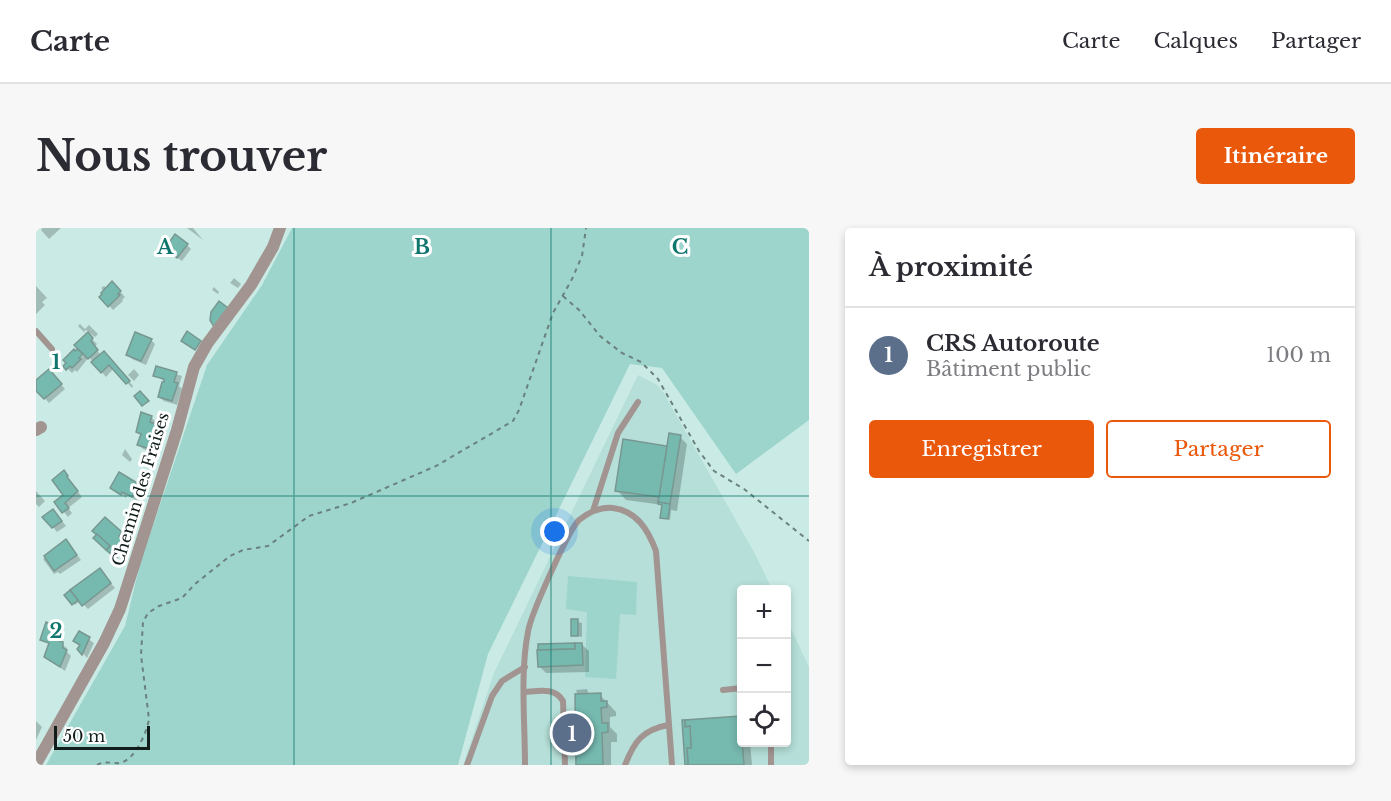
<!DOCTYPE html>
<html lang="fr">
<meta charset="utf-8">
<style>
body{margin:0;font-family:"Libre Baskerville",serif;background:#f7f7f7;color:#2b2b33}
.controls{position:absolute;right:18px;bottom:18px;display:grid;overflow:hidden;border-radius:6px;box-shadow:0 3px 9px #0003}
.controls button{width:54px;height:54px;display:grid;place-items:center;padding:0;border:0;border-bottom:2px solid #e1e1e2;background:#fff;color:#2b2b33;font:30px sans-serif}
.scale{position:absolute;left:18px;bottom:15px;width:96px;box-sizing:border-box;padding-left:6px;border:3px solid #101d1b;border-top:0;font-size:16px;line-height:21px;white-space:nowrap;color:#101d1b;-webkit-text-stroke:4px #fff;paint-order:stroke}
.you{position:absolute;left:519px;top:304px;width:21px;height:21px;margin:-15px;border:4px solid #fff;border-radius:50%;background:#1a73e8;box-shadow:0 0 0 9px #1a73e833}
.badge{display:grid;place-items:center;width:39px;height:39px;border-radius:50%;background:#ea580c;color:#fff;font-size:20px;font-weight:700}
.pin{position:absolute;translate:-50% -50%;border:3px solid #fff;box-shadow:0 2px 6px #0006}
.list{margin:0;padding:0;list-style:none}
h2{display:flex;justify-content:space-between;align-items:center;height:78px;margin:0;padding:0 24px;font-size:26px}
h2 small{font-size:20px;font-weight:400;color:#7c7c81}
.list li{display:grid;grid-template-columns:39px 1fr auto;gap:18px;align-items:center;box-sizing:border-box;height:96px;padding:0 24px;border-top:2px solid #e1e1e2}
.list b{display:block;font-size:22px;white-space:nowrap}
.list p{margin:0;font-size:20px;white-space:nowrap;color:#7c7c81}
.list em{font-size:20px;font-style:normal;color:#7c7c81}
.actions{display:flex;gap:12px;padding:18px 24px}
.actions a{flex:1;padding:14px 0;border:2px solid #ea580c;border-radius:6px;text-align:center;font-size:21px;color:#ea580c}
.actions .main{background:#ea580c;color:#fff}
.icon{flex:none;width:33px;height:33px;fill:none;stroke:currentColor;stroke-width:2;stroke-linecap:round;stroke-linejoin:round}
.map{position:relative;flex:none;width:773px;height:537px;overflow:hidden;border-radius:6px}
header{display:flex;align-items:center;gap:36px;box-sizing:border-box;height:84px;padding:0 30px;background:#fff;border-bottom:2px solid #e1e1e2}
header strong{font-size:28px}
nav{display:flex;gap:33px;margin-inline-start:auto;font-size:21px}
.intro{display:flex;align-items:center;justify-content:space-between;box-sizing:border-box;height:144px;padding:0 36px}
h1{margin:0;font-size:42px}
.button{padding:15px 27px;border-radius:6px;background:#ea580c;color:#fff;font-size:21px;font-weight:700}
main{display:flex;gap:36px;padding:0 36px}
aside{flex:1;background:#fff;border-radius:6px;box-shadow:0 3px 9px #0003}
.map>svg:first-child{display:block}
.built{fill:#b5dfd8}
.green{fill:#9dd5cc}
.shadow{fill:#0003;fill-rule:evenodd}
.building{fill:#76b9af;stroke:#789791;stroke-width:1.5}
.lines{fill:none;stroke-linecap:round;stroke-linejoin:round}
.path{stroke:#6a817d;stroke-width:2;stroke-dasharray:4.5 4.5;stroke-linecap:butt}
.service{stroke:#a29591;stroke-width:6}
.minor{stroke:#a29591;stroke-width:12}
.grid{fill:none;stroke:#0f766e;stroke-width:1.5;stroke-opacity:0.55}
.labels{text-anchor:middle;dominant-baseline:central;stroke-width:6;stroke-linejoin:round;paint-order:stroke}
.street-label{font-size:16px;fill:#101d1b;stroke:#fff}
.grid-label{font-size:20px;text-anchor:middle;font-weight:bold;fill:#0f766e;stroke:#fff;stroke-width:6;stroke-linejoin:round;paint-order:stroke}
</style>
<header>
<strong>Carte</strong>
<nav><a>Carte</a><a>Calques</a><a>Partager</a></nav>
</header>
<div class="intro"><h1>Nous trouver</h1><a class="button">Itinéraire</a></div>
<main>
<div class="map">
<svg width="773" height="537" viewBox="0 0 773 537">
<rect width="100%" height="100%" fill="#caebe5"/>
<polygon class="built" points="602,147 621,157 627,164 718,324 736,361 706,362 706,514 750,514 751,392 773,439 773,534 771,537 427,537 458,445"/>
<g class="green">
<polygon points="256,0 773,0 773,192 700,246 626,140 594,136 452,426 422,537 10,537 89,398 104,336 171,137 226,57"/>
<polygon points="532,348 601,354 600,387 584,386 580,451 549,449 551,384 530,381"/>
</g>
<g class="shadow">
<polygon points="6,0 25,0 13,11 5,2"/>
<polygon points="151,0 157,0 167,12"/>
<polygon points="151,17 155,21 146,33 135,25"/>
<polygon points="198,50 205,56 202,60 194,55"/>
<polygon points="76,55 89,69 86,72 87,73 77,82 65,69 68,63 65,60 68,58 71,60"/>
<polygon points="0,58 11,70 6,74 9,77 0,86"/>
<polygon points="178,59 183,64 182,66 176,62"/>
<path d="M44,96l5,5 4,-4 9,9 -3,3 -9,-7 -2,1 13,13 -3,3 7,8 7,2 25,29 -1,2 -18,-20 -8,9 -17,-20 -12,15 -2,-2 -3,3 -7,-7 15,-17 7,-14 -9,-9zM52,120l2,2 -14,12 4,-7z"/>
<polygon points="115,112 119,116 110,137 96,131 91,126"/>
<polygon points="121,140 146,148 143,158 146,161 141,177 128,173 123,169 128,153 119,147"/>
<polygon points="98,141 103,147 98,153 92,147"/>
<polygon points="17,147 29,161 13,175 0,160 0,154"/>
<polygon points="115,189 120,194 118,197 126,203 118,225 107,221 102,216 106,208 101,204"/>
<polygon points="644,209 651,216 641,283 635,282 634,292 626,289 627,277 590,272 581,262"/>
<polygon points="89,221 96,231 94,234 86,227"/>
<polygon points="28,244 46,269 32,280 36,285 32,289 20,274 29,267"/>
<polygon points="102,257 106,262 101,273 91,267 90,270 76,260"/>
<polygon points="0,263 9,273 3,279 0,276"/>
<polygon points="21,287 30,298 21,304 17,299"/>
<polygon points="69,291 90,310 86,313 92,319 81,331 59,310"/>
<polygon points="30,313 45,332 24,346 22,344 18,346 7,331"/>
<polygon points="68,347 79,360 52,381 44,373 39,377 30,367"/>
<polygon points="537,393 546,395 546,409 537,407"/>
<polygon points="21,400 25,405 22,414 31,420 31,424 35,428 29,443 9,429 14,417 6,411"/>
<polygon points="43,405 58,415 51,430 43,421 45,417 39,413"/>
<polygon points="545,416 553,423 553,444 510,445 503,438"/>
<polygon points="551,461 553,467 564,467 580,484 580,488 574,489 574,499 581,506 581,514 575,514 575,537 542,537 542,468 540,462"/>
<polygon points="703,489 706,491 706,514 714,514 716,537 651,537"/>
<polygon points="0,493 6,499 0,512"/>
</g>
<g class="building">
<polygon points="139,6 152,16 141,30 129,20"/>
<polygon points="76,53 85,63 82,66 84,67 72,79 63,69 66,66 65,65"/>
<polygon points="183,73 192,80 178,99 174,92 175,84"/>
<polygon points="151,103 165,113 159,122 145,113"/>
<polygon points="52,104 57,110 55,113 62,122 52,131 38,117"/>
<polygon points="99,104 116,111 105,133 90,127"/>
<polygon points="38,121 39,123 41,121 47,126 43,130 45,131 36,140 34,138 30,142 27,138 30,135 27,132"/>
<polygon points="68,123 94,153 90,156 73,137 65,145 55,134"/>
<polygon points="120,138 141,144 138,154 142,155 136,173 122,169 126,154 128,154 128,151 117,148"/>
<polygon points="13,141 26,156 8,171 0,163 0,152"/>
<polygon points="104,163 113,173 106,178 98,168"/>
<polygon points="105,184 116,188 114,194 122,197 114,221 101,217 105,206 100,204"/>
<polygon points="633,205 645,207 634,276 622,274"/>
<polygon points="587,211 631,218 623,269 579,263"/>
<polygon points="28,242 32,248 31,249 42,263 29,275 33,280 26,285 18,274 27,267 16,252"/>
<polygon points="83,244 103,256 96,269 86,264 85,267 74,260"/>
<polygon points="622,274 634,276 632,291 624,290 626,277 622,276"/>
<polygon points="17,281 26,293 16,300 6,289"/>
<polygon points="69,289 86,304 83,308 88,313 76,327 70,322 74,318 56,303"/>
<polygon points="61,306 74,318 70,322 57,310"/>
<polygon points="30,311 41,327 18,343 8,328"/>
<polygon points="64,340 75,355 46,378 34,362"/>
<polygon points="34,362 42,372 36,377 28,367"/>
<rect x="535" y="391" width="7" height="17"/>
<polygon points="10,394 22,399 17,410 27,414 27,420 31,422 24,439 8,429 13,415 4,412"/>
<polygon points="43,403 54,409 46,427 41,421 44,417 37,413"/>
<polygon points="539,415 539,421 502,422 502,416"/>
<polygon points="539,415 546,415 547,437 502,439 501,422 539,421"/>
<polygon points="565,465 565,473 571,473 571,479 565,480 566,495 572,495 572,504 566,505 567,537 540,537 539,466"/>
<polygon points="704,488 708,537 652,537 651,520 655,520 654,498 649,499 649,492"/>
<polygon points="646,492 649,492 649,499 654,498 655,520 651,520 652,537 649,537"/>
</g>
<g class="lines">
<g class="path">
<polyline points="527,68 543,82 564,108 586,125 605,134 622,151 663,223 678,243 708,261 773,313"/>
<path d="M61,537c8,-5 15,-1 23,-2 15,-3 27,-31 29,-44l-8,-64 2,-33 5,-9 11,-7 23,-8 13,-14 35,-28 13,-6 25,-4 41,-30 42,-13 85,-37 77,-45 6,-11 34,-97 19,-34 10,-23 4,-28"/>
</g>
<g class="service">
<polyline points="0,103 16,121"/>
<polyline points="557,283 582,205 602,174"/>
<polyline points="687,462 706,460"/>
<path d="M489,464c14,-1 30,-5 38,9l2,64"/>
<polyline points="431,537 456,468 466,453 489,439"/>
<path d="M489,537c0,-42 -5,-93 3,-133 2,-16 41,-103 51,-112 10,-8 22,-13 34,-12 24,3 35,22 43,43l16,214"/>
<path d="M589,537c9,-23 17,-35 43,-40"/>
<polyline points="735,537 735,514"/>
</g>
<g class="minor">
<polyline points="0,202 5,199"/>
<polyline points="0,536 68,415 84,381 141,202 158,139 171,116 215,57 237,19 244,0"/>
</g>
</g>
<path class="grid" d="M258,0v537M515,0v537M0,268h773"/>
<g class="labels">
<g class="street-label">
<text transform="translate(104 261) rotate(-73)">Chemin des Fraises</text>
</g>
</g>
<g class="grid-label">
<text x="129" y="26">A</text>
<text x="386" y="26">B</text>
<text x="644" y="26">C</text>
<text x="20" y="141">1</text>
<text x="20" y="410">2</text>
</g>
</svg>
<div class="controls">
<button>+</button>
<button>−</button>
<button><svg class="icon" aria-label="locate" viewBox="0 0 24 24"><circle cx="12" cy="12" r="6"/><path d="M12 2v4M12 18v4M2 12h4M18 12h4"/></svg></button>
</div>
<div class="scale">50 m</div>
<div class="you"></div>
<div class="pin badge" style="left:536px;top:505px;background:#5c6f8a">1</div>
</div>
<aside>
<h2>À proximité<small></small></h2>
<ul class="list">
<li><span class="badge" style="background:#5c6f8a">1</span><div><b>CRS Autoroute</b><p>Bâtiment public</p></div><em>100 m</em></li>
</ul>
<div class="actions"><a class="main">Enregistrer</a><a>Partager</a></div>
</aside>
</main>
